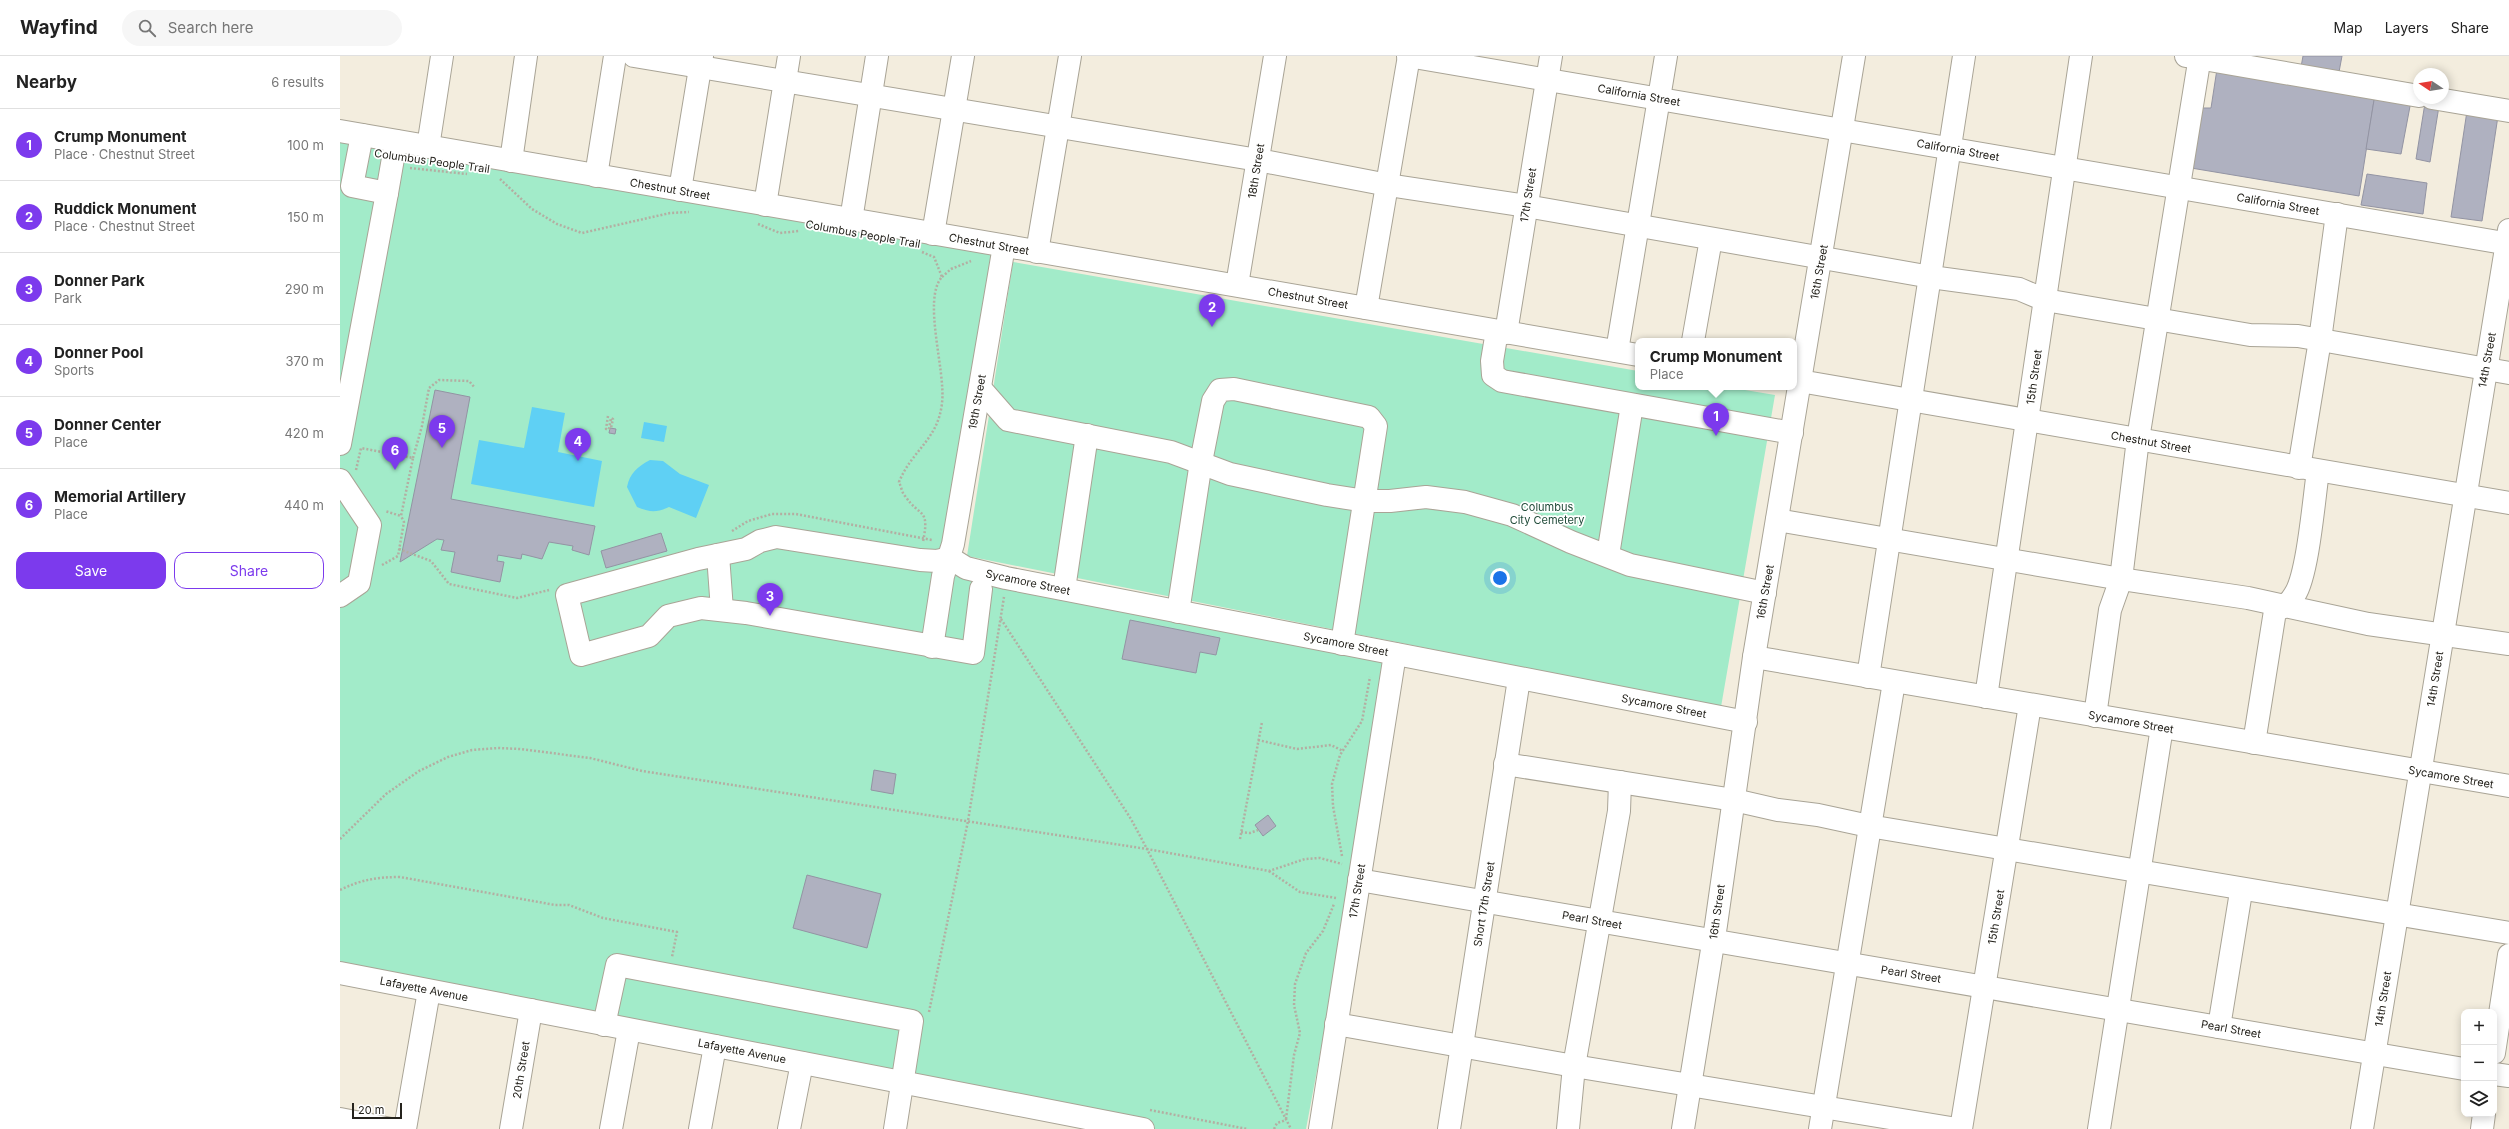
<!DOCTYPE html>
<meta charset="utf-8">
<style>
body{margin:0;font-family:Inter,sans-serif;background:#f6f6f6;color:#222}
.controls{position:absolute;right:12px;bottom:12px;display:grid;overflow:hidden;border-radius:8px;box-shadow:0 2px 10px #0003}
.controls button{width:36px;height:36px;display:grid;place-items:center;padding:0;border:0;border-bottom:1px solid #e0e0e0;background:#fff;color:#222;font:20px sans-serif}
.compass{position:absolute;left:2073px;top:12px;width:36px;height:36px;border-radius:50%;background:#fff;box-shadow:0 2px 10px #0003;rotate:282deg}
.scale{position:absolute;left:12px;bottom:10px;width:50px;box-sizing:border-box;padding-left:4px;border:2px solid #25231d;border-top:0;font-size:11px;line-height:14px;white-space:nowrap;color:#25231d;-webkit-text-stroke:3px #fff;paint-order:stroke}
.you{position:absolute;left:1160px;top:522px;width:14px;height:14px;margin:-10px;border:3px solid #fff;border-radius:50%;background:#1a73e8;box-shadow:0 0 0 6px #1a73e833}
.badge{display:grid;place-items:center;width:26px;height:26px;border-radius:50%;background:#7c3aed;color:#fff;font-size:13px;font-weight:700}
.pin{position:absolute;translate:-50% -33px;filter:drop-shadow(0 1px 2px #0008)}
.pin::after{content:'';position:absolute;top:21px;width:14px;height:12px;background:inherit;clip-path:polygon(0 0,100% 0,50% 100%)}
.popup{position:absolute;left:1295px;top:282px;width:162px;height:52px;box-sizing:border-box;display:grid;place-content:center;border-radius:8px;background:#fff;filter:drop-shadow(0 1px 3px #0005);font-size:13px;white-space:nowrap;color:#767676}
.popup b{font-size:15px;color:#222}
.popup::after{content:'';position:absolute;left:50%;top:100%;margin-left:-8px;border:8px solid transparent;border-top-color:#fff}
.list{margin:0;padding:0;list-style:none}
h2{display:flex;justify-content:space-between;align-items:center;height:52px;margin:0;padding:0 16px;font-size:17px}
h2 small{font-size:13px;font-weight:400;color:#767676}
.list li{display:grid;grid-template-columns:26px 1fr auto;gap:12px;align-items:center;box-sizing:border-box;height:72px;padding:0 16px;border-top:1px solid #e0e0e0}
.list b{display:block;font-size:15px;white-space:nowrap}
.list p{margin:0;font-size:13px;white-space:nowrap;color:#767676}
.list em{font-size:13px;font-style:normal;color:#767676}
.actions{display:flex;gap:8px;padding:12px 16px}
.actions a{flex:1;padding:9px 0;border:1px solid #7c3aed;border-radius:12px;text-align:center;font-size:14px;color:#7c3aed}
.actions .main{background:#7c3aed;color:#fff}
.icon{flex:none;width:22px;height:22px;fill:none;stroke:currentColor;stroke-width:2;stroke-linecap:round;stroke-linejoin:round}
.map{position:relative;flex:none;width:2169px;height:1073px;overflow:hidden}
header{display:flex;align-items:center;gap:24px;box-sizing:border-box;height:56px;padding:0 20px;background:#fff;border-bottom:1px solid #e0e0e0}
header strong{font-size:19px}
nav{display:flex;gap:22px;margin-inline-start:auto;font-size:14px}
.search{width:280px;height:36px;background:#f6f6f6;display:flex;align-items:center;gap:10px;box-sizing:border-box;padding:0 14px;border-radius:22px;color:#767676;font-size:15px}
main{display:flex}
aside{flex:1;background:#fff}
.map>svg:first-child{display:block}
.green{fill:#a2ebc9}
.water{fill:#5fd0f4}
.building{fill:#afb1c0;stroke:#9394a3}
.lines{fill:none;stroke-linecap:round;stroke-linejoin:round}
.minor-casing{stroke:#a9a496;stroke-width:24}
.path{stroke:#b3aea2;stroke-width:2.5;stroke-dasharray:2 2;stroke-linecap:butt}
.minor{stroke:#fff;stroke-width:22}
.labels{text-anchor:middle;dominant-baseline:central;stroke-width:3.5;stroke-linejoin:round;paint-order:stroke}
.street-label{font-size:11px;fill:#25231d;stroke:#fff}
.park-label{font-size:11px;fill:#204b39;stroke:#fff}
</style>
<header>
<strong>Wayfind</strong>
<div class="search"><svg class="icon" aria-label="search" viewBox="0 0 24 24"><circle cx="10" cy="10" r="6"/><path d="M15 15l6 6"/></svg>Search here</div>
<nav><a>Map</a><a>Layers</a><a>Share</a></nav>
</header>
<main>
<aside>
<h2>Nearby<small>6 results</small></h2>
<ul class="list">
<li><span class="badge">1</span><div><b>Crump Monument</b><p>Place · Chestnut Street</p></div><em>100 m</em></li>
<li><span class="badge">2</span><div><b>Ruddick Monument</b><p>Place · Chestnut Street</p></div><em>150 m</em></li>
<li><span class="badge">3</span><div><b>Donner Park</b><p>Park</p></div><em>290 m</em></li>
<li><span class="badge">4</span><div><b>Donner Pool</b><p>Sports</p></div><em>370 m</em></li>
<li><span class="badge">5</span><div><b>Donner Center</b><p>Place</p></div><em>420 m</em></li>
<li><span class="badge">6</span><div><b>Memorial Artillery</b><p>Place</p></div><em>440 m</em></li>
</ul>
<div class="actions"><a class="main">Save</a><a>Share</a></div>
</aside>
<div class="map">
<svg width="2169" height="1073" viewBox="0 0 2169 1073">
<rect width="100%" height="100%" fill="#f3edde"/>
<g class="green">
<polygon points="0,75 664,190 610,502 1055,598 966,1073 803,1073 0,917"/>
<polygon points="673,206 1298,315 1298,331 1387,331 1435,339 1381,651 627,500"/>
</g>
<g class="water">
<polygon points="192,351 225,357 218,396 262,405 254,451 131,428 139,384 184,392"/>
<polygon points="304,366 327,370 324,386 301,382"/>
<path d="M310,404l13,1 17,13 29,11 -13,33 -27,-11c-13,6 -20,5 -32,0l-10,-20c3,-14 10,-20 23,-27z"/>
</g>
<g class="building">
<polygon points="1963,0 2002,0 1999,16 1961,11"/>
<polygon points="1877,13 2035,38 2019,140 1851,112 1861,52 1871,52"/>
<polygon points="2035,38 2071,45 2061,98 2026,93"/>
<polygon points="2085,47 2099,50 2090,106 2076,103"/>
<polygon points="2127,55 2158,60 2142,165 2111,161"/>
<polygon points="2027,118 2087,127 2083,158 2021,149"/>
<polygon points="95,334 130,341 111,443 255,470 249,499 232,494 233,490 209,486 202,503 182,498 181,503 158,499 157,505 164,506 160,526 111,516 115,496 101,494 104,484 97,483 60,506"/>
<polygon points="270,372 276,373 275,378 269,377"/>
<polygon points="321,477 327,495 266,512 261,495"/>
<polygon points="790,564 880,582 876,599 860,596 856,617 782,603"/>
<polygon points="534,714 556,718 553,738 531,734"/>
<polygon points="928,759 936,770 923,780 915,769"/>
<polygon points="467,819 541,838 527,892 453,872"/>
</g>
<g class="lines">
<defs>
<g id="minor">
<polyline points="294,0 918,104 1048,129 1186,150 1591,221 1679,233 1705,244 1910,279 1958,280 2169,317"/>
<polyline points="1068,0 2169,188"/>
<polyline points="1846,0 2079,40"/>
<polyline points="2092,42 2169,55"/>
<polyline points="0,75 1298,299"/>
<polyline points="22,79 12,130 47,137 56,85"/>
<polyline points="88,91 102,0"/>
<polyline points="171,105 186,0"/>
<polyline points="256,120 275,0"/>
<polyline points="340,134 362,0"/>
<polyline points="425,149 449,0"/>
<polyline points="511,164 537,0"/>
<polyline points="593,178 623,0"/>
<polyline points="697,196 730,0"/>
<polyline points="897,229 935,0"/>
<polyline points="1026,252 1069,0"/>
<polyline points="1157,275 1152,305 1153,319 1162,325 1452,377"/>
<polyline points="1166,277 1211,0"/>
<polyline points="1353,285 1371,183"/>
<polyline points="1277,295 1326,0"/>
<polyline points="1454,324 2169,447"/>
<polyline points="640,332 668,364 831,396 890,418 987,439 1026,445 1050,445 1086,441 1125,446 1172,459 1231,486 1290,509 1425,537"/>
<polyline points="0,388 47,137"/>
<polyline points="1959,412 1980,284 1997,158"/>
<polyline points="0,424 30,469 19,527 0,540"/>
<polyline points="1437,464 1781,523 1908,542 2028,568 2169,588"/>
<polyline points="378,499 382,554"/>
<polyline points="1268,499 1292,349"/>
<polyline points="610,502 597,505 580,504 436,481 420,485 406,493 358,503 227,539 241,599 309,580 328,560 361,552 406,557 633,597 641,533"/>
<polyline points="610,502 626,512 666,522 1406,666"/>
<polyline points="724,533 747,379"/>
<polyline points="838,556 861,406 873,345 880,334 894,333 1029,361 1036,370 1002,588"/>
<polyline points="592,591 603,520 613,488 664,190"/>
<polyline points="1414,601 2169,730"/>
<polyline points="1528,621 1624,0"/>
<polyline points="1646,641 1741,0"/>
<polyline points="1755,660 1770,554 1781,523 1798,383 1860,0"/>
<path d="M1914,687l21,-132c9,-4 15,-8 20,-17 13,-20 19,-96 23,-123"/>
<polyline points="1165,708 1394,744 1438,754 1478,759 1529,770 2169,877"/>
<polyline points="1019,824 2124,1013"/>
<polyline points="0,917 803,1073"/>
<polyline points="996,968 1234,1010 1617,1073"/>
<polyline points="264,969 277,909 572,965 555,1073"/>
<polyline points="1879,971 1900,842"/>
<polyline points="2154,997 2169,899"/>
<polyline points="2154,1018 2169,1020"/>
<polyline points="0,1063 51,1073"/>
<polyline points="65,1073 89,935"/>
<polyline points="171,1073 191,954"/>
<polyline points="271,1073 289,974"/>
<polyline points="360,1073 375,990"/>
<polyline points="449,1073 462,1007"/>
<polyline points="980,1073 1055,598"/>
<polyline points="1109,1073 1179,623"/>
<polyline points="1228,1073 1234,1010 1279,755 1280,726"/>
<polyline points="1343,1073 1376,869 1414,601 1514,0"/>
<polyline points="1480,1073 1554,626"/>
<polyline points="1621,1073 1690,649"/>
<polyline points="1759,1073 1822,671"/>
<polyline points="2022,1073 2169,174"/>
<polyline points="2142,1073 2144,1058"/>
</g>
</defs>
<use href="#minor" class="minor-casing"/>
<g class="path">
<polyline points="70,112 127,118"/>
<polyline points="160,123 192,153 217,168 242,177 330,157 349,156"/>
<polyline points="418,168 440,177 459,175"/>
<path d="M582,196l12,5 8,20c-20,22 4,94 0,126 -4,37 -30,47 -43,79 2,4 3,11 6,14 15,22 25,11 18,46"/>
<polyline points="602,221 611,213 631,205"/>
<polyline points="268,360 266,373 269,373 271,362 273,363 271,372"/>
<polyline points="73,402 82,370 89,332 99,324 129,325 135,332"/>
<polyline points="16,414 21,392 73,402 61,460 45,455"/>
<polyline points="392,475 408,465 432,458 456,458 592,484"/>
<polyline points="59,493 91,505 109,528 177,542 209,534"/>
<polyline points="42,509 58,500 64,466 61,460"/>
<polyline points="661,563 791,763 807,793 929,815 965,803 980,802 1002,808"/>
<polyline points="918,684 957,693 991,689 1003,695"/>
<polyline points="901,776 910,777 918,774"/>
<polyline points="0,783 46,738 79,715 108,701 132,694 158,692 180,693 250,702 302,715 807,793 951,1073"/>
<polyline points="900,783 922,666"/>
<polyline points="1002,800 993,750 992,728 1000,699 1022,665 1030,621"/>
<polyline points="929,815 960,836 996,842"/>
<path d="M0,834c20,-10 37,-13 60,-13l155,28h14l34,13 74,14 -5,25"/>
<polyline points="589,956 628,765 664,541"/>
<polyline points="810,1054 907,1073"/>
<polyline points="946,1063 954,999 960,977 954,949 955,928 966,897 983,875 994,848"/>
<polyline points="934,1073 937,1067 946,1064"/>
</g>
<use href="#minor" class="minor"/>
</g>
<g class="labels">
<g class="street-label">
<text transform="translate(1299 39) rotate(10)">California Street</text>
<text transform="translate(1618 94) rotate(10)">California Street</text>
<text transform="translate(92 105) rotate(8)">Columbus People Trail</text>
<text transform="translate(916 115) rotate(-81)">18th Street</text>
<text transform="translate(330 133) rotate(10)">Chestnut Street</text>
<text transform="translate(1188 139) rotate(-81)">17th Street</text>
<text transform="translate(1938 148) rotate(10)">California Street</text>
<text transform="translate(523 178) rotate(10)">Columbus People Trail</text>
<text transform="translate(649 188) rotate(10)">Chestnut Street</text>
<text transform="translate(1479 216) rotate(-80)">16th Street</text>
<text transform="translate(968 242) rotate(10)">Chestnut Street</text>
<text transform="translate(2147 304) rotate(-80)">14th Street</text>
<text transform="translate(1694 321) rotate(-82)">15th Street</text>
<text transform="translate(637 346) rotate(-80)">19th Street</text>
<text transform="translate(1811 386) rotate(10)">Chestnut Street</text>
<text transform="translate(688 526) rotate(12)">Sycamore Street</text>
<text transform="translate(1425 536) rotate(-80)">16th Street</text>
<text transform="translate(1006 588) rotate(11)">Sycamore Street</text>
<text transform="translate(2095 623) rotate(-81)">14th Street</text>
<text transform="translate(1324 650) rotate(11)">Sycamore Street</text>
<text transform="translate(1791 666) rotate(10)">Sycamore Street</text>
<text transform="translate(2111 721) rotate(10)">Sycamore Street</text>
<text transform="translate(1017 835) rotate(-81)">17th Street</text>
<text transform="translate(1144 848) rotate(-81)">Short 17th Street</text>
<text transform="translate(1377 856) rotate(-82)">16th Street</text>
<text transform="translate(1656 861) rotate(-81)">15th Street</text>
<text transform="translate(1252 864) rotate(10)">Pearl Street</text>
<text transform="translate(1571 918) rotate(9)">Pearl Street</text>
<text transform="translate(84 933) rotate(11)">Lafayette Avenue</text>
<text transform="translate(2043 943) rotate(-81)">14th Street</text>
<text transform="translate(1891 973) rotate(10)">Pearl Street</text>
<text transform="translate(402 995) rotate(11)">Lafayette Avenue</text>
<text transform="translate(181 1014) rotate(-81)">20th Street</text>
</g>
<g class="park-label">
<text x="1207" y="451">Columbus<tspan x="1207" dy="13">City Cemetery</tspan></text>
</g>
</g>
</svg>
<div class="controls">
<button>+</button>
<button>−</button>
<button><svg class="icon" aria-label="layers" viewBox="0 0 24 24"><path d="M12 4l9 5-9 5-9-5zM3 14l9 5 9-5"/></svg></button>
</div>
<svg class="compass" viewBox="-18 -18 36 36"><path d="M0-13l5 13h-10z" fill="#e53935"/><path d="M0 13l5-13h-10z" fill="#767676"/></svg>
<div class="scale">20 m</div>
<div class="you"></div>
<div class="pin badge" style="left:1376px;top:380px">1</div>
<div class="popup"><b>Crump Monument</b>Place</div>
<div class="pin badge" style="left:872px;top:271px">2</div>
<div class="pin badge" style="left:430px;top:560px">3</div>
<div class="pin badge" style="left:238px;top:405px">4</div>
<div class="pin badge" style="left:102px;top:392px">5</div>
<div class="pin badge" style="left:55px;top:414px">6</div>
</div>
</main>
